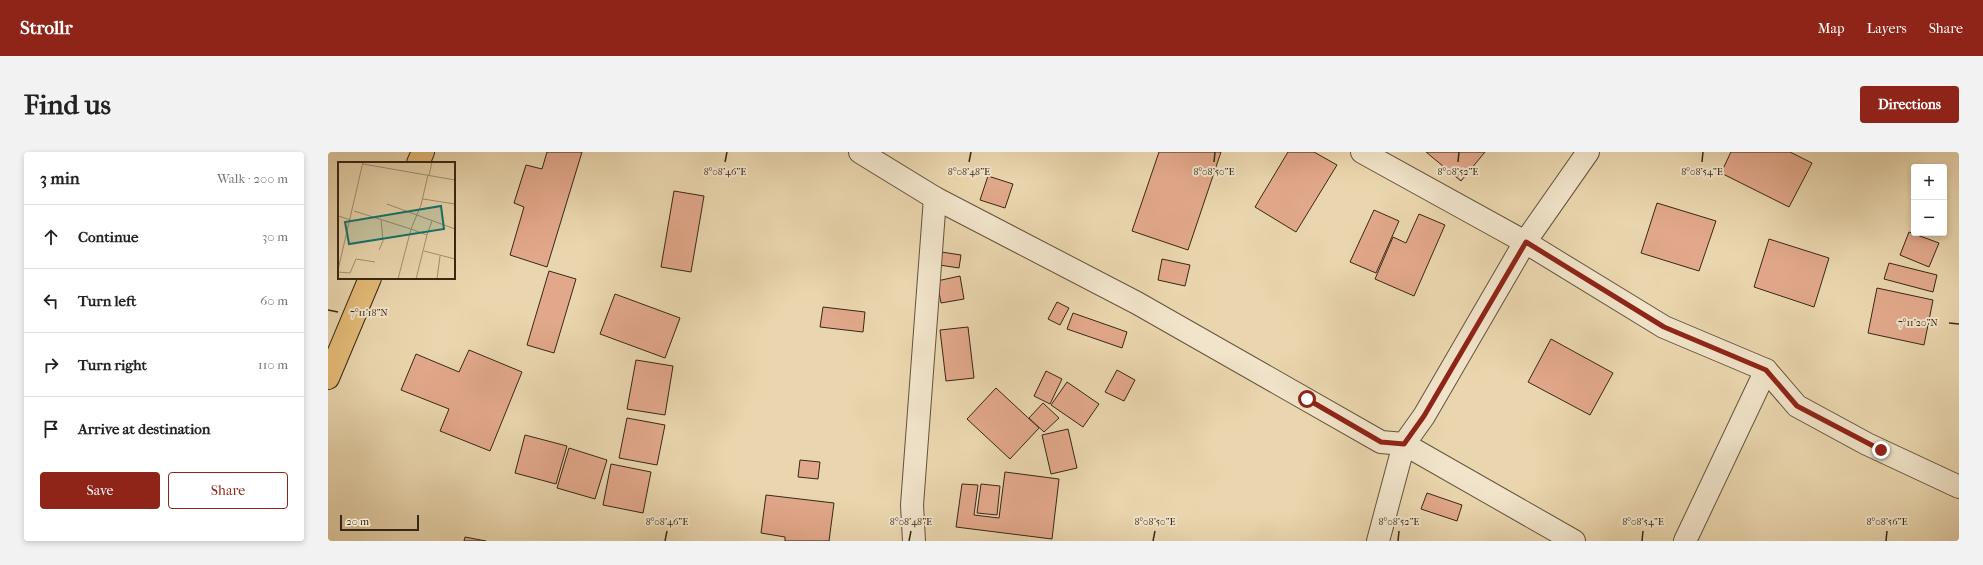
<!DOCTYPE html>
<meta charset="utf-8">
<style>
body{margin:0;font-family:"IM FELL French Canon",serif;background:#f2f2f2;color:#222}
.controls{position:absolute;right:12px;top:12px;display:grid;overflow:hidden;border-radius:4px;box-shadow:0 2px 6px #0003}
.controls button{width:36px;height:36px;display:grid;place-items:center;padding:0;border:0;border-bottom:1px solid #e0e0e0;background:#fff;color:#222;font:20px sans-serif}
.scale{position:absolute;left:12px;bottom:10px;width:79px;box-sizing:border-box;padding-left:4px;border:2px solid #372716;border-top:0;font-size:11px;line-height:14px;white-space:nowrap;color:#372716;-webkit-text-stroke:3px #f1e4ca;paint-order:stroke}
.stop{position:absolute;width:12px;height:12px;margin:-9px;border:3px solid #8f2418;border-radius:50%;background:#fff}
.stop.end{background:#8f2418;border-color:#fff;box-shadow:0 1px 4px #0008}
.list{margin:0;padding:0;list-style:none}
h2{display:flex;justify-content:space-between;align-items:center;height:52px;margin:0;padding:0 16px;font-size:17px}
h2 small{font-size:13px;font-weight:400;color:#767676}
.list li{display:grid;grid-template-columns:26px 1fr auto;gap:12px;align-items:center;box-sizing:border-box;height:64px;padding:0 16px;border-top:1px solid #e0e0e0}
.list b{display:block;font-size:15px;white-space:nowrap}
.list em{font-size:13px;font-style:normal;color:#767676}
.actions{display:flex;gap:8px;padding:12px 16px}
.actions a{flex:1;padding:9px 0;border:1px solid #8f2418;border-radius:4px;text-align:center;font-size:14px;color:#8f2418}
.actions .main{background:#8f2418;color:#fff}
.icon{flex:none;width:22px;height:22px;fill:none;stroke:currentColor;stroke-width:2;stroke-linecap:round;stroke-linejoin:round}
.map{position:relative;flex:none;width:1631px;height:389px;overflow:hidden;border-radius:4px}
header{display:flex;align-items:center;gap:24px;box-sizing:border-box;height:56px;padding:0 20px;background:#8f2418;color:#fff}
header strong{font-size:19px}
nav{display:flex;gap:22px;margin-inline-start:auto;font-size:14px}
.intro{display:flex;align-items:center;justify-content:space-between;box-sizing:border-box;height:96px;padding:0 24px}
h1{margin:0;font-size:28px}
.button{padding:10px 18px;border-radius:4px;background:#8f2418;color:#fff;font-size:14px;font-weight:700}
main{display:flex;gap:24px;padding:0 24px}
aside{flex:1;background:#fff;border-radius:4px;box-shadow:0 2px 6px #0003}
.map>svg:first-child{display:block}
.building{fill:#e2a88b;stroke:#372716}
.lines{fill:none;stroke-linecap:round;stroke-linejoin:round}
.street-casing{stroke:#64533c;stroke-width:24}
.primary-casing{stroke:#372716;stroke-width:24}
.street{stroke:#f1e4ca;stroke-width:22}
.primary{stroke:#e5bb77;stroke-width:22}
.route{stroke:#8f2418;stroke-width:5}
.ticks{fill:none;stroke:#372716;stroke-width:1.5}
.inset-road{fill:none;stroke:#a29071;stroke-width:1}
.view{fill:#0f766e;fill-opacity:0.15;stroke:#0f766e;stroke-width:2}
.inset-edge{fill:none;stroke:#372716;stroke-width:2}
.ticks-label{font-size:10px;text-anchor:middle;fill:#372716;stroke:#f1e4ca;stroke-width:4;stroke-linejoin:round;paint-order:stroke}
</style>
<header>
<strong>Strollr</strong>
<nav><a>Map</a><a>Layers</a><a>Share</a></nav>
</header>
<div class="intro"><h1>Find us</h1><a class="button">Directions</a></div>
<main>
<aside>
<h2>3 min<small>Walk · 200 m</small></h2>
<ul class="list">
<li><svg class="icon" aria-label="ahead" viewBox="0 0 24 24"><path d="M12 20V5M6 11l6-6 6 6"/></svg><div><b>Continue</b></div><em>30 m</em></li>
<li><svg class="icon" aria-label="left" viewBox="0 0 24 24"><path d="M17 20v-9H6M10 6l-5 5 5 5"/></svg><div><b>Turn left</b></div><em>60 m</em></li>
<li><svg class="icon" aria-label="right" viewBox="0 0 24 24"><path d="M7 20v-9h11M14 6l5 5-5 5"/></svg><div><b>Turn right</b></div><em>110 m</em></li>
<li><svg class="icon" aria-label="arrive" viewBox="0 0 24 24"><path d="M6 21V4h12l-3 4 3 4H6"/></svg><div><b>Arrive at destination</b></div></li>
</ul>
<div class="actions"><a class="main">Save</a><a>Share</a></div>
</aside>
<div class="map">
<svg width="1631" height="389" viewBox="0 0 1631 389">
<rect width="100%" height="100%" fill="#ead6ae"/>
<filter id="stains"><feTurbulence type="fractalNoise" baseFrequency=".005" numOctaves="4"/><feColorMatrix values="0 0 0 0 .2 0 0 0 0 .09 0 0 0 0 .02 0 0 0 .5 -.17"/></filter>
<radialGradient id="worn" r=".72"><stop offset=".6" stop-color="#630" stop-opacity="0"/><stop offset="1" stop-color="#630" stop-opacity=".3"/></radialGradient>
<g class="building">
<polygon points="219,0 254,0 219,115 182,103 196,55 186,51 198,13 214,17"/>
<polygon points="831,0 893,0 860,98 804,79"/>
<polygon points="960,0 986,0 1009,13 968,80 927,55"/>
<polygon points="1098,0 1157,0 1133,29"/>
<polygon points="1403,0 1462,0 1484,11 1461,55 1393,21"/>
<polygon points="660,24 685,32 677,56 652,48"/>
<polygon points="346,39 376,44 363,120 333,115"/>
<polygon points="1329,51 1388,69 1371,119 1313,101"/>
<polygon points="1046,58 1071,69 1048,121 1022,110"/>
<polygon points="1091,62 1117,73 1086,144 1047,127 1065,85 1078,91"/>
<polygon points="1581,80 1611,91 1601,115 1572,103"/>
<polygon points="1441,87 1501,106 1486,155 1426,135"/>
<polygon points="607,99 633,103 631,116 605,112"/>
<polygon points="834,107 862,113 857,134 830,128"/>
<polygon points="1561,111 1609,123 1605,140 1556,127"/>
<polygon points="221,119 248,127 226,201 199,193"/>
<polygon points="632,124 636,147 613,151 609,129"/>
<polygon points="1549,136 1605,148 1596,193 1540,181"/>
<polygon points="287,142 352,166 337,206 272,182"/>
<polygon points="729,150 741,156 732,173 720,167"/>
<polygon points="495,155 537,160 535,180 492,175"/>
<polygon points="745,161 799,180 794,196 739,177"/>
<polygon points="640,175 646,226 618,229 612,178"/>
<polygon points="1223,187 1285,221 1262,263 1200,230"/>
<polygon points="141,198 194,220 162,299 112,279 121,257 73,238 88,202 131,220"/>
<polygon points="308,208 345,214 337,263 299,257"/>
<polygon points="789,218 807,228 796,249 777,240"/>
<polygon points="718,219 734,227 722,252 706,244"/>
<polygon points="739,230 771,252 755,275 723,253"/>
<polygon points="668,236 711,276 682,307 639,267"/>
<polygon points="715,251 731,266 716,280 701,266"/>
<polygon points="299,266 337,273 329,313 291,306"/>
<polygon points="740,277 749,316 723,322 714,283"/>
<polygon points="197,283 239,294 228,332 187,321"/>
<polygon points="241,296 279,308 267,347 229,336"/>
<polygon points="472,308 492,310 490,327 470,325"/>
<polygon points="283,312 323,320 315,361 275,353"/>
<polygon points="677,320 731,327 724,387 628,375 634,332 650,333 646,363 671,366"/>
<polygon points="653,332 672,334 669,363 649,361"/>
<polygon points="1099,341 1134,353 1129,369 1093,357"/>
<polygon points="438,343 506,351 501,389 457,389 457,385 433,381"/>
<polygon points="137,385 158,389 136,389"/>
</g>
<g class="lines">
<defs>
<g id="street">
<polyline points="532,0 607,46 809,151 1053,290 1076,292 1096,264 1197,90 1260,0"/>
<polyline points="1034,0 1197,90 1336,175 1438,218 1469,254 1539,292 1631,335"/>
<polyline points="586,389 584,353 607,46"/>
<polyline points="1050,389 1076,292 1246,389"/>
<polyline points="1357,389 1438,218"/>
</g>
<g id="primary">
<polyline points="90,11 95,0"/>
<polyline points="0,226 42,126"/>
</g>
</defs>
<use href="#street" class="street-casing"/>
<use href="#primary" class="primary-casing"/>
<use href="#street" class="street"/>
<use href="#primary" class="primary"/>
</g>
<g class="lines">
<polyline class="route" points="979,247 1053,290 1076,292 1096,264 1198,90 1336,175 1438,218 1469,254 1553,298"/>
</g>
<path class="ticks" d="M397,10l2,-10M641,10l2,-10M886,10l1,-10M1130,10l1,-10M1374,10l1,-10M0,158l10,2M1621,171l10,1M337,389l2,-10M581,389l2,-10M825,389l2,-10M1070,389l1,-10M1314,389l1,-10M1558,389l1,-10"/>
<g transform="translate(10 10)">
<rect width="117" height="117" fill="#ead6ae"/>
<path class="inset-road" d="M25,2l92,16M91,13l3,-13M85,37l32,5M49,42l68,25M16,49l57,18 10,-24 7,-30M0,54l13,4M41,88l4,-9 -2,-22M86,89l31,8M0,108l25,-108M0,110l12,1 6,-14 19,3M60,117l13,-50 16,6 5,-14M78,117l11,-44M99,117l3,-23"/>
<path class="view" d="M103,44l3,23 -95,15 -4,-22z"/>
<rect width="117" height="117" class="inset-edge"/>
</g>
<g class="ticks-label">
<text x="397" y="23">8°08'46"E</text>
<text x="641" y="23">8°08'48"E</text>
<text x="886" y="23">8°08'50"E</text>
<text x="1130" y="23">8°08'52"E</text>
<text x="1374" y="23">8°08'54"E</text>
<text x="41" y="164">7°11'18"N</text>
<text x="1590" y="174">7°11'20"N</text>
<text x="339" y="373">8°08'46"E</text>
<text x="583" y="373">8°08'48"E</text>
<text x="827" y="373">8°08'50"E</text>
<text x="1071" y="373">8°08'52"E</text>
<text x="1315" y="373">8°08'54"E</text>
<text x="1559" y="373">8°08'56"E</text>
</g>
<rect width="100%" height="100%" filter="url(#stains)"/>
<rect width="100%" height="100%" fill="url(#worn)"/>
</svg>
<div class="controls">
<button>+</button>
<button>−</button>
</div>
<div class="scale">20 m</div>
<div class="stop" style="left:979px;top:247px"></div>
<div class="stop end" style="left:1553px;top:298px"></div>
</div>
</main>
